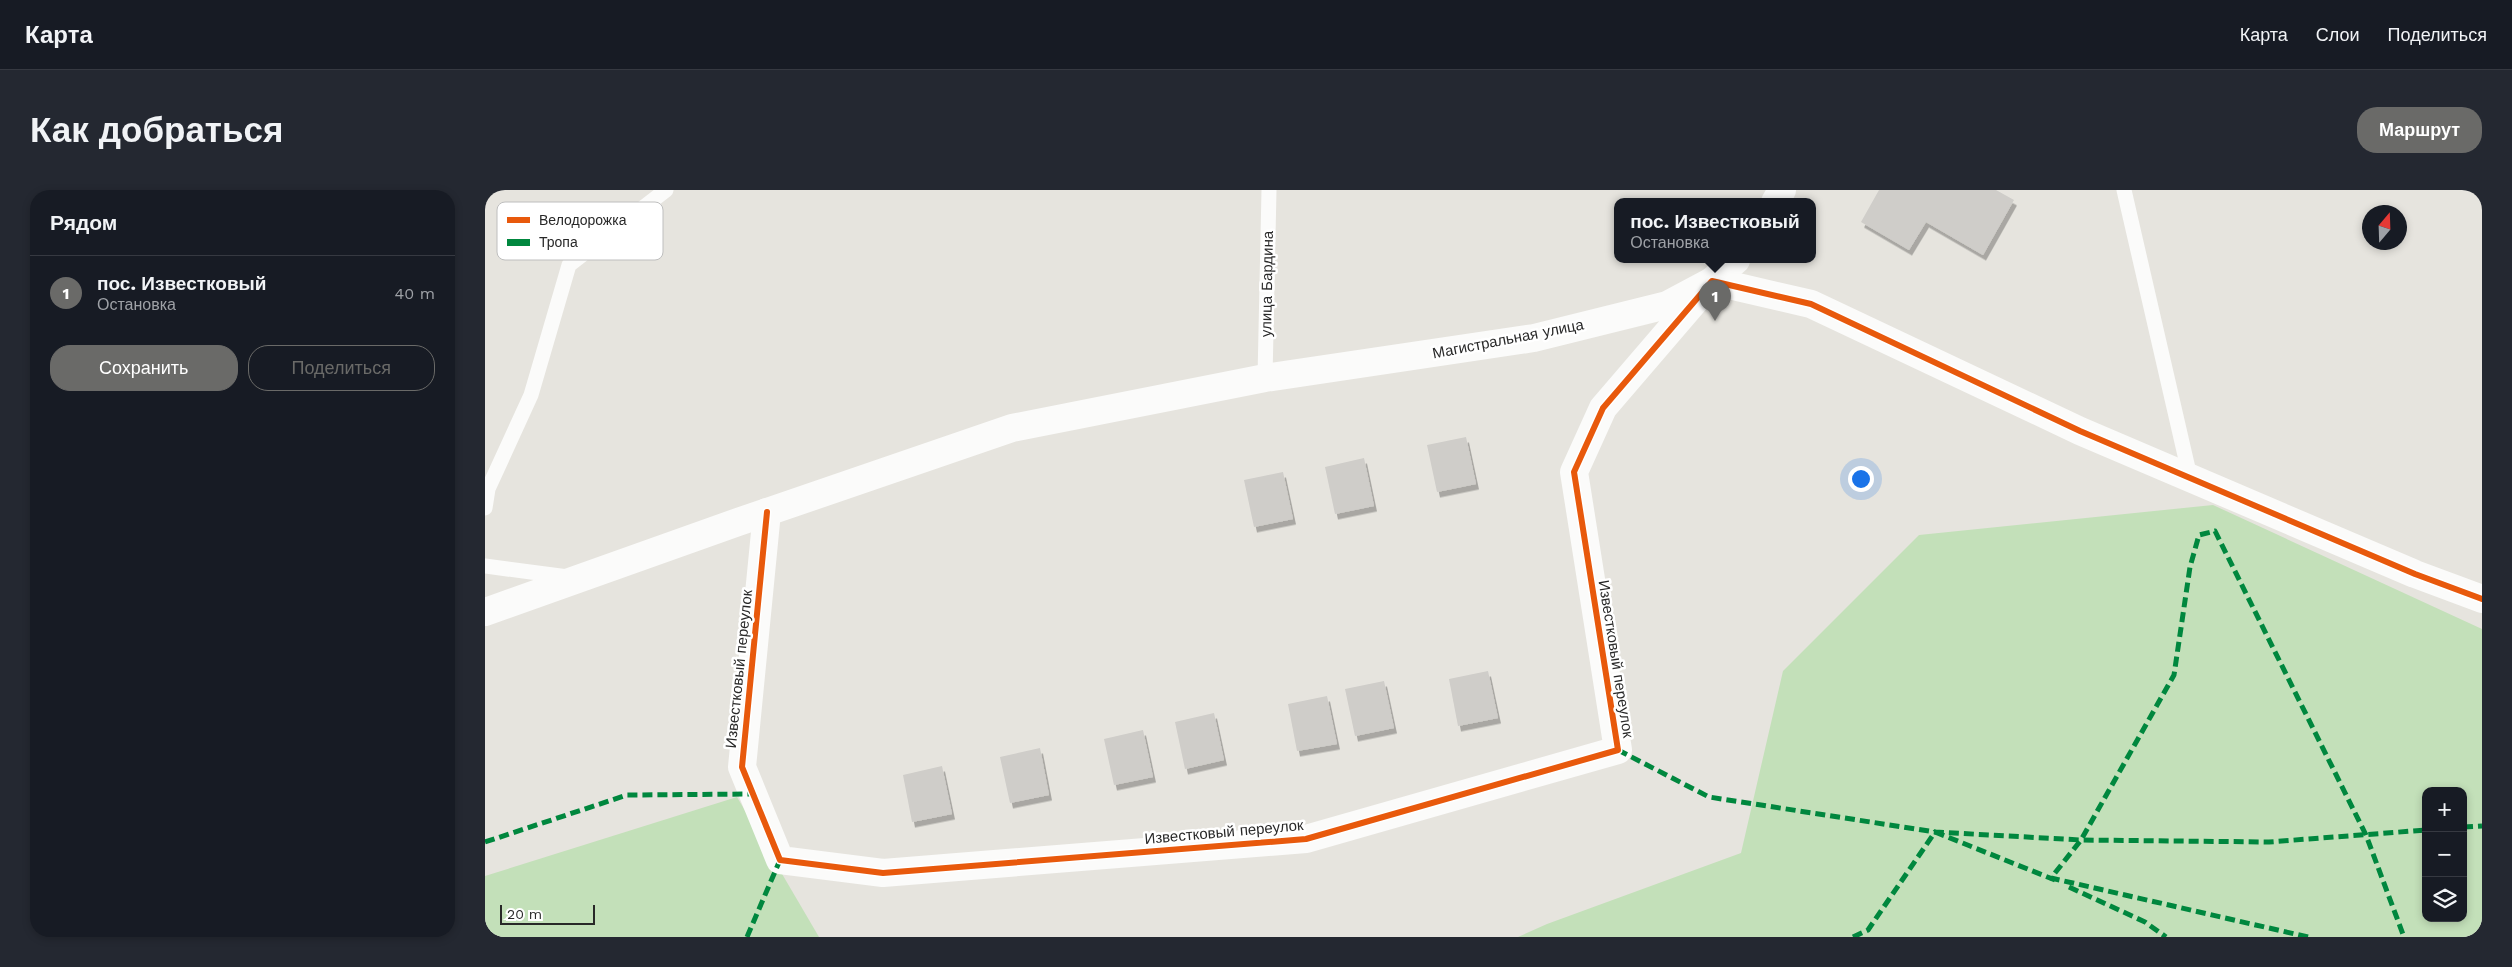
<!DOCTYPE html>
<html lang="ru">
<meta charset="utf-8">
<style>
body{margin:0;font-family:"Work Sans",sans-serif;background:#242831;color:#f1f3f6}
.controls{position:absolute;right:15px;bottom:15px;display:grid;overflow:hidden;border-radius:10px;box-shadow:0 2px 8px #0003}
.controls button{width:45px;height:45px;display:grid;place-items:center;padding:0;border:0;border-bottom:1px solid #363941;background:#171b24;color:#f1f3f6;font:25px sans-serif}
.compass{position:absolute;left:1877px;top:15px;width:45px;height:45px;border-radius:50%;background:#171b24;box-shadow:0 2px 8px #0003;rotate:19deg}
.scale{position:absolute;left:15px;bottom:12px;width:95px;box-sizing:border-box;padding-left:5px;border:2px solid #282828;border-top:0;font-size:14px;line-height:18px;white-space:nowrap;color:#282828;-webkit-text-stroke:4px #fff;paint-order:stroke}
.you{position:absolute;left:1375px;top:288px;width:18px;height:18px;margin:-12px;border:4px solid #fff;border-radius:50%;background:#1a73e8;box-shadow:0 0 0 8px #1a73e833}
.badge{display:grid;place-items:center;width:32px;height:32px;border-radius:50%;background:#6a6a68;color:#fff;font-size:16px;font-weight:700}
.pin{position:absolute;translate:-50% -41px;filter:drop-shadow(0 1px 2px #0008)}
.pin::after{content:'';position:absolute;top:26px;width:18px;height:15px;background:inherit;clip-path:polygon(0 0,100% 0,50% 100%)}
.popup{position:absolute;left:1129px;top:8px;width:202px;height:65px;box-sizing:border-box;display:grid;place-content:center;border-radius:10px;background:#171b24;filter:drop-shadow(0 1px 4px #0005);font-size:16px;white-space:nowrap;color:#9ea1a6}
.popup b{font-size:19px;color:#f1f3f6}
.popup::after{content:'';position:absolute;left:50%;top:100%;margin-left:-10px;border:10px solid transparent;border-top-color:#171b24}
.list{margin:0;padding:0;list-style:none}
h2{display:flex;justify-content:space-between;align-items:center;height:65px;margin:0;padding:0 20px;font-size:21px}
h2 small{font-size:16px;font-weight:400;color:#9ea1a6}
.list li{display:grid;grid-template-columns:32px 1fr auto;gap:15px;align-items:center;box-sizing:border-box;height:75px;padding:0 20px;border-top:1px solid #363941}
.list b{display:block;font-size:19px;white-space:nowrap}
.list p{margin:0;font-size:16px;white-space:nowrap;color:#9ea1a6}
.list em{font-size:16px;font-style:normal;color:#9ea1a6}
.actions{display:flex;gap:10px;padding:15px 20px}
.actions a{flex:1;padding:11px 0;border:1px solid #6a6a68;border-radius:20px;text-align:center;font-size:18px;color:#6a6a68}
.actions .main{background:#6a6a68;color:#fff}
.icon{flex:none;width:28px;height:28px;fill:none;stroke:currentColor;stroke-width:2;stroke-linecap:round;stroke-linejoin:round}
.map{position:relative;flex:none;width:1997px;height:747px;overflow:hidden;border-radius:20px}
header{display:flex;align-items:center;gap:30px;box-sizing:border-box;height:70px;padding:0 25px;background:#171b24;border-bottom:1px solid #363941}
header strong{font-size:24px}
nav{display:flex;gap:28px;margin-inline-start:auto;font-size:18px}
.intro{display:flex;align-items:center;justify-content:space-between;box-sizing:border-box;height:120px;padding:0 30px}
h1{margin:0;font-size:35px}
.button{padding:12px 22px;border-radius:20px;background:#6a6a68;color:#fff;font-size:18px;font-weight:700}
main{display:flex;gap:30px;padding:0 30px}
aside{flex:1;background:#171b24;border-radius:20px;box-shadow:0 2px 8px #0003}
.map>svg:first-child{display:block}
.green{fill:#c3e0b9;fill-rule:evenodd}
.building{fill:#cfcdc9;filter:url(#shadow)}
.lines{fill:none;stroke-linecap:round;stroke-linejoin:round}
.lane{stroke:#fbfbfa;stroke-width:15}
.street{stroke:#fbfbfa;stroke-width:28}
.secondary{stroke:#fbfbfa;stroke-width:28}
.quiet{stroke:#00873e;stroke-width:5;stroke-dasharray:10 5;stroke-linecap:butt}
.cycleway-casing{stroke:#fff;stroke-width:9}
.cycleway{stroke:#e8590c;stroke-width:6}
.labels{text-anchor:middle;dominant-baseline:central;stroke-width:5;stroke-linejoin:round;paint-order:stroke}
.street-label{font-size:15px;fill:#282828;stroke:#fff}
.key{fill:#fff;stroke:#bebebe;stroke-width:1}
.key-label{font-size:14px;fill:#282828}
</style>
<header>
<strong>Карта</strong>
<nav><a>Карта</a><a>Слои</a><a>Поделиться</a></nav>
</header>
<div class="intro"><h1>Как добраться</h1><a class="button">Маршрут</a></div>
<main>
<aside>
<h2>Рядом<small></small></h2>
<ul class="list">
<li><span class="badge">1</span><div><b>пос. Известковый</b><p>Остановка</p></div><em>40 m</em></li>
</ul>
<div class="actions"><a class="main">Сохранить</a><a>Поделиться</a></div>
</aside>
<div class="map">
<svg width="1997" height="747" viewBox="0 0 1997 747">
<defs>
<filter id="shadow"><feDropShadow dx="3" dy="5.5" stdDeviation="0" flood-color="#0004"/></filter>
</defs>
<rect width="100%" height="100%" fill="#e6e4de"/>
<g class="green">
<path d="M1728,315l269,124v308h-964l29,-13 194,-71 42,-182 136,-136zM1941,601h37v127h-37z"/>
<polygon points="252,607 334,747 0,747 0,686"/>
</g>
<g class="building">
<polygon points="1394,0 1511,0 1529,10 1498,65 1441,32 1424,60 1376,32"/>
<polygon points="981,247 991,294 952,302 942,255"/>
<polygon points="879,268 889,316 850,324 840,277"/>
<polygon points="798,282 808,329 769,337 759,290"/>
<polygon points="1003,481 1013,528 973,536 964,489"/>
<polygon points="899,491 909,538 870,546 860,499"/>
<polygon points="842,506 852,554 812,561 803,514"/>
<polygon points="729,523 739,570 700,579 690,532"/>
<polygon points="658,540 668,587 629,595 619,549"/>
<polygon points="555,558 564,605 525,613 515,567"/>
<polygon points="457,576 467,624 427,632 418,585"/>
</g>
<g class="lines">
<g class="lane">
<polyline points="1639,0 1705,287"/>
<polyline points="780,188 784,0"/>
<polyline points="0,318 3,299 46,205 84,75 181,0"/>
<polyline points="0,376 83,387"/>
</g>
<polyline class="street" points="282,322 257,577 295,670 398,683 821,649 1133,560 1089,282 1118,218 1227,91 1326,114 1595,241 1930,384 1997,409"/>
<g class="secondary">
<polyline points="1290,12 1297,0"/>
<polyline points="0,422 253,332 527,238 780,188 1049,148 1182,115 1227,91 1251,70"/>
</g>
<g class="quiet">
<polyline points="1133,560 1224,607 1450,642 1596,650 1784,652 1941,640"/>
<polyline points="1978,637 1997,636"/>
<polyline points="0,652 142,605 268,604"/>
<polyline points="1584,697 1660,732 1681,747"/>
<polyline points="262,747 295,670"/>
<polyline points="1368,747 1383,740 1450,642 1570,690"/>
<polyline points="1823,747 1566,688 1596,650 1689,485 1705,377 1714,345 1730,341 1881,645 1919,747"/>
</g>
<defs>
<polyline id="cycleway" points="282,322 257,577 295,670 398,683 821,649 1133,560 1089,282 1118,218 1227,91 1326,114 1595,241 1930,384 1997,409"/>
</defs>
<use href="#cycleway" class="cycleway-casing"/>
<use href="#cycleway" class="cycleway"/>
</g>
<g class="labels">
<g class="street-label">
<text transform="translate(782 94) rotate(-89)">улица Бардина</text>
<text transform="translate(1023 149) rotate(-11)">Магистральная улица</text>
<text transform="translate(1131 469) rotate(81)">Известковый переулок</text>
<text transform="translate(254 479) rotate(-84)">Известковый переулок</text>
<text transform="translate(739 642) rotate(-5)">Известковый переулок</text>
</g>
</g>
<rect x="12" y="12" width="166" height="58" rx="8" class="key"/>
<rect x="22" y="27" width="23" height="6" fill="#e8590c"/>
<rect x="22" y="49" width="23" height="7" fill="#00873e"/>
<g class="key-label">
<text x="54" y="35">Велодорожка</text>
<text x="54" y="57">Тропа</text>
</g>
</svg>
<div class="controls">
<button>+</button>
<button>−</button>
<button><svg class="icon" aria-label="layers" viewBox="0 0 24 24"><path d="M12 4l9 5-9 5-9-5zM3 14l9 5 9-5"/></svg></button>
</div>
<svg class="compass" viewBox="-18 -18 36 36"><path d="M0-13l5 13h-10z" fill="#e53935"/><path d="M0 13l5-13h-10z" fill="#9ea1a6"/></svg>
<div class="scale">20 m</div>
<div class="you"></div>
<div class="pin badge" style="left:1230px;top:131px">1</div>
<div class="popup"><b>пос. Известковый</b>Остановка</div>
</div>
</main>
